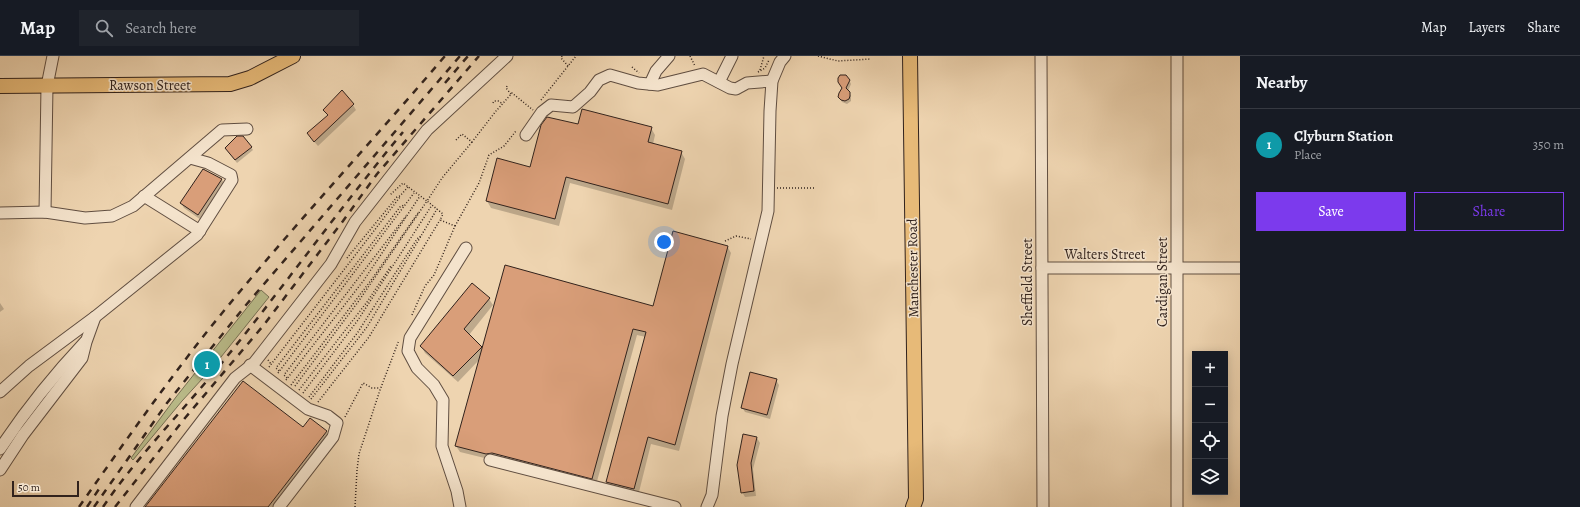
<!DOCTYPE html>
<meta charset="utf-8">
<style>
body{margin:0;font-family:Alegreya,serif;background:#20242c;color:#f1f3f6}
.controls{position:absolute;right:12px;bottom:12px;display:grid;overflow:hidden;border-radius:0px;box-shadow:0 2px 10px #0003}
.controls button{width:36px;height:36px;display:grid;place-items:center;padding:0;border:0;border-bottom:1px solid #363941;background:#171b24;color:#f1f3f6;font:20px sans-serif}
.scale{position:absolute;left:12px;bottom:10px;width:67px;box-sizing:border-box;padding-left:4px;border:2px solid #31221c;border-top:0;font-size:11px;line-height:14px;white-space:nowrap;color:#31221c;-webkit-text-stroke:3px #f4e3cc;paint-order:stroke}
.you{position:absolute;left:664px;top:186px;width:14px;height:14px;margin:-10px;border:3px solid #fff;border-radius:50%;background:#1a73e8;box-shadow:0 0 0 6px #1a73e833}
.badge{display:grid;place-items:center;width:26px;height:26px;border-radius:50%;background:#7c3aed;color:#fff;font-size:13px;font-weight:700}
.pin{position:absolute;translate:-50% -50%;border:2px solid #fff;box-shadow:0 1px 4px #0006}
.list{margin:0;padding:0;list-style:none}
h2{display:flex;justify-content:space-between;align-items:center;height:52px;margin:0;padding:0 16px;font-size:17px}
h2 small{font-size:13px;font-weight:400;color:#9ea1a6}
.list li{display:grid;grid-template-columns:26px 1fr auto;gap:12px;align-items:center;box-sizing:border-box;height:72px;padding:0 16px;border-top:1px solid #363941}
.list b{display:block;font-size:15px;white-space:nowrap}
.list p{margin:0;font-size:13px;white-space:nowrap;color:#9ea1a6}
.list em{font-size:13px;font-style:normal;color:#9ea1a6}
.actions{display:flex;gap:8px;padding:12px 16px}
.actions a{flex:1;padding:9px 0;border:1px solid #7c3aed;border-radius:0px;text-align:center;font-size:14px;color:#7c3aed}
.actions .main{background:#7c3aed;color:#fff}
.icon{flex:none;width:22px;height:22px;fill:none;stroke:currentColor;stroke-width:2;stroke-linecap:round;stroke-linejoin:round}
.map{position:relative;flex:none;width:1240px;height:451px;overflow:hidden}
header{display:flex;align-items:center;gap:24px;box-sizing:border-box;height:56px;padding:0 20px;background:#171b24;border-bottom:1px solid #363941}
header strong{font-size:19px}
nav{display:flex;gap:22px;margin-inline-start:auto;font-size:14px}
.search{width:280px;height:36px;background:#20242c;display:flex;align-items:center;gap:10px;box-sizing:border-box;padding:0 14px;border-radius:0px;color:#9ea1a6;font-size:15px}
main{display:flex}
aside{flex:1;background:#171b24}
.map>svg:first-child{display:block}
.green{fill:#babc8a;stroke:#766f53}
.shadow{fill:#0003}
.building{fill:#d99e79;stroke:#31221c}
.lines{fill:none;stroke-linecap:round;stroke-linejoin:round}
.minor-casing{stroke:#604e41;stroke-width:13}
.major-casing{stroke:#31221c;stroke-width:16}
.path{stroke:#31221c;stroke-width:1.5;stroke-dasharray:1 2;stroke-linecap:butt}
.minor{stroke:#f4e3cc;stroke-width:11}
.major{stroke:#e7ba78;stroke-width:14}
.rail{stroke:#31221c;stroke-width:2.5;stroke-dasharray:7 7;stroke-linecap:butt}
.labels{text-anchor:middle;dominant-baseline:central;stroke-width:3;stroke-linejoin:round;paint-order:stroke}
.street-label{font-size:14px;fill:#31221c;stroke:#f4e3cc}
</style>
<header>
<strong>Map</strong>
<div class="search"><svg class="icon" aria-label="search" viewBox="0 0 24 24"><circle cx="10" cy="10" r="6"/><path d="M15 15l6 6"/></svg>Search here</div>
<nav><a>Map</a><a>Layers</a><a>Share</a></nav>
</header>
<main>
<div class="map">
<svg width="1240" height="451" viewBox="0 0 1240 451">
<rect width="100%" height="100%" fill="#eed4b0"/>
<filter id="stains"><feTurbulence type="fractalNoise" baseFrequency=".005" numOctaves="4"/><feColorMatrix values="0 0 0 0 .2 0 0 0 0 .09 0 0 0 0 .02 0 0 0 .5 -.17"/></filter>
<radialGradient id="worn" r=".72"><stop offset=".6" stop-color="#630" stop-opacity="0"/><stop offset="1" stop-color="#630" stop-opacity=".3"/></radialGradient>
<polygon class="green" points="261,234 269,241 213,311 182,345 133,404 131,402 176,341"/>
<g class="shadow">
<polygon points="849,24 851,28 848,35 851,40 851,45 847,48 842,46 840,42"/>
<polygon points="353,49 356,54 318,90 311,82 328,60 324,54"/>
<polygon points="578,70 651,72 655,79 653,88 681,96 685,103 672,154 570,127 559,170 491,152 487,145 531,112"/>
<polygon points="251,91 253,94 237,107 228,95"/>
<polygon points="203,114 222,124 225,129 201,164 184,152 181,147"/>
<polygon points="727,190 731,197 679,395 651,388 638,440 611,433 607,426 646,281 637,279 596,429 460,396 456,390 480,303 458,326 425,297 421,290 489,243 493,249 469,279 483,294 654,252"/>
<polygon points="0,247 4,253 0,256"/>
<polygon points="776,324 779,329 770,363 745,356 742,351"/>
<polygon points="303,372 326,375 330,382 277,451 146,451"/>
<polygon points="757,382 760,387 753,413 756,440 745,441 742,436"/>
</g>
<g class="building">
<polygon points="840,19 846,19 850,24 846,32 850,36 850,40 849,43 845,45 841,44 838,41 839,37 842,32 838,26 838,22"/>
<polygon points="342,34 354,48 314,86 307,77 328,59 323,54"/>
<polygon points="582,53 652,71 648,86 682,95 668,148 566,121 555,163 486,145 497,102 530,111 541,69 547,61 578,68"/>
<polygon points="237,80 243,80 252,91 235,104 225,92"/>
<polygon points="203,113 222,123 198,159 180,147"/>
<polygon points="673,175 728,190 675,389 648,381 634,433 606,426 646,276 633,273 592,423 492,397 486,398 455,390 505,209 653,250"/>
<polygon points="472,227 490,242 464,273 482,291 453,320 420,290"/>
<polygon points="750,316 777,323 767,359 741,352"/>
<polygon points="243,325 303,371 310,362 327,375 268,451 145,451"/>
<polygon points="743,378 757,381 751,407 754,435 741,437 737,409"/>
</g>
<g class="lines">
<defs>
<g id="minor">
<polyline points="1041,0 1043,451"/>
<polyline points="1177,0 1177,451"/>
<polyline points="719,26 732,0"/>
<polyline points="650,28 656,15 669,0"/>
<polyline points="526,79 542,56 551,49 573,51 590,36 599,24 610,19 638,27 658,29 703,18 730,32 736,33 747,27 772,25"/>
<polyline points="144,140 200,175"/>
<polyline points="45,156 47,30 53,0"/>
<polyline points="0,157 45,156 85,162 112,160 133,150 222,74 247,73"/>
<polyline points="1042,212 1240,212"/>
<polyline points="250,309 308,353 328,360 337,367 333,381 279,451"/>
<polyline points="0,336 29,310 95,261 197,179 232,124 231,119 208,107 190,102"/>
<path d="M0,393c25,-38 54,-74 85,-107"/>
<polyline points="490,404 675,451"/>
<polyline points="0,414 23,379 82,302 86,286 95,261"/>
<polyline points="136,451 235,322 254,307 331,208 355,166 427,74 507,0"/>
<polyline points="460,451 457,435 442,390 443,344 434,329 417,312 408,295 410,282 466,192"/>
<polyline points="707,451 712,439 722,360 732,308 768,155 770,55 772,25 780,6 785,0"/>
</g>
<g id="major">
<polyline points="910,0 916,443 913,451"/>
<polyline points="0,30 230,28 250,22 293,0"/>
</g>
</defs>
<use href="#minor" class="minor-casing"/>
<use href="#major" class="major-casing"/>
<g class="path">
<polyline points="562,0 561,2 568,10"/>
<polyline points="690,0 695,10"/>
<polyline points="818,0 838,5 871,3"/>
<polyline points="632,11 639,17"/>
<polyline points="760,14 764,0"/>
<polyline points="758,16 765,12 769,4"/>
<polyline points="507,30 506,32 511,38"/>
<polyline points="541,44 576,0"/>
<polyline points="493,47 494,45 498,45 503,48"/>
<polyline points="456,84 462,78 472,86 496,55 512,37 533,54"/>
<polyline points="777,132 815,132"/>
<polyline points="455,170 479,127 489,99 504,90 516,75"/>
<polyline points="725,185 736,180 751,183"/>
<polyline points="347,202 397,141 400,140 408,131"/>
<polyline points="412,259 425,230 434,219 455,170 440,164 443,158 427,145 442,122 472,86"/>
<polyline points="268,304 271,308"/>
<polyline points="269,311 400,141"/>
<polyline points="279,315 276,312 400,151 404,149"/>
<polyline points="278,317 414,137"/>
<polyline points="287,322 284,319 406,160"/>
<polyline points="286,324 364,224 420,140"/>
<polyline points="291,329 372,223 418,157"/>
<polyline points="295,330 358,246 427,145 403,127 390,139"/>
<polyline points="299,334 367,246 391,210"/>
<polyline points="303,337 358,264 432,149"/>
<polyline points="309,341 358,276 417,183 422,179"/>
<polyline points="311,343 367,271 437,153"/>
<polyline points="318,346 369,281 440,164"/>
<polyline points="345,361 363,327 372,332 380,332"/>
<polyline points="355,451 357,414 359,398 380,334 399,284"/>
</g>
<use href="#minor" class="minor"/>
<use href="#major" class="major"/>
<g class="rail">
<polyline points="445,27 468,0"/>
<path d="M79,451c40,-57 80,-114 123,-169 77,-97 163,-188 243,-282"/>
<polyline points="87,451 101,430"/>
<polyline points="94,451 167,347 246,249 460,0"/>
<path d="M103,451c33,-49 76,-92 113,-137 64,-78 123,-161 187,-238"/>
<polyline points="115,451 185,362 263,270 343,165 377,118 479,0"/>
</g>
</g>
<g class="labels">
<g class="street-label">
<text x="150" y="29">Rawson Street</text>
<text x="1105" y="198">Walters Street</text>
<text transform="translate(913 212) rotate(-91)">Manchester Road</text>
<text transform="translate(1027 226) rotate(-90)">Sheffield Street</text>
<text transform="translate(1162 226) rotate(-90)">Cardigan Street</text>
</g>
</g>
<rect width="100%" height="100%" filter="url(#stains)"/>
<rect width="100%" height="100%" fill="url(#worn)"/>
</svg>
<div class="controls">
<button>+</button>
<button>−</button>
<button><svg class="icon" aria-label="locate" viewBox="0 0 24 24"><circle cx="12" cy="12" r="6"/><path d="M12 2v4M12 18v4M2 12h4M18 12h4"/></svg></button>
<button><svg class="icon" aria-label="layers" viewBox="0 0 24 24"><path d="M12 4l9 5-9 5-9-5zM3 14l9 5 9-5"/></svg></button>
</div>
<div class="scale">50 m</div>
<div class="you"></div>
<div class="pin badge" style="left:207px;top:308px;background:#0f9aa8">1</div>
</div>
<aside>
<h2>Nearby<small></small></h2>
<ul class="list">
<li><span class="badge" style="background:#0f9aa8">1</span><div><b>Clyburn Station</b><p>Place</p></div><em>350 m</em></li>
</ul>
<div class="actions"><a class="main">Save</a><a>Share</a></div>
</aside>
</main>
